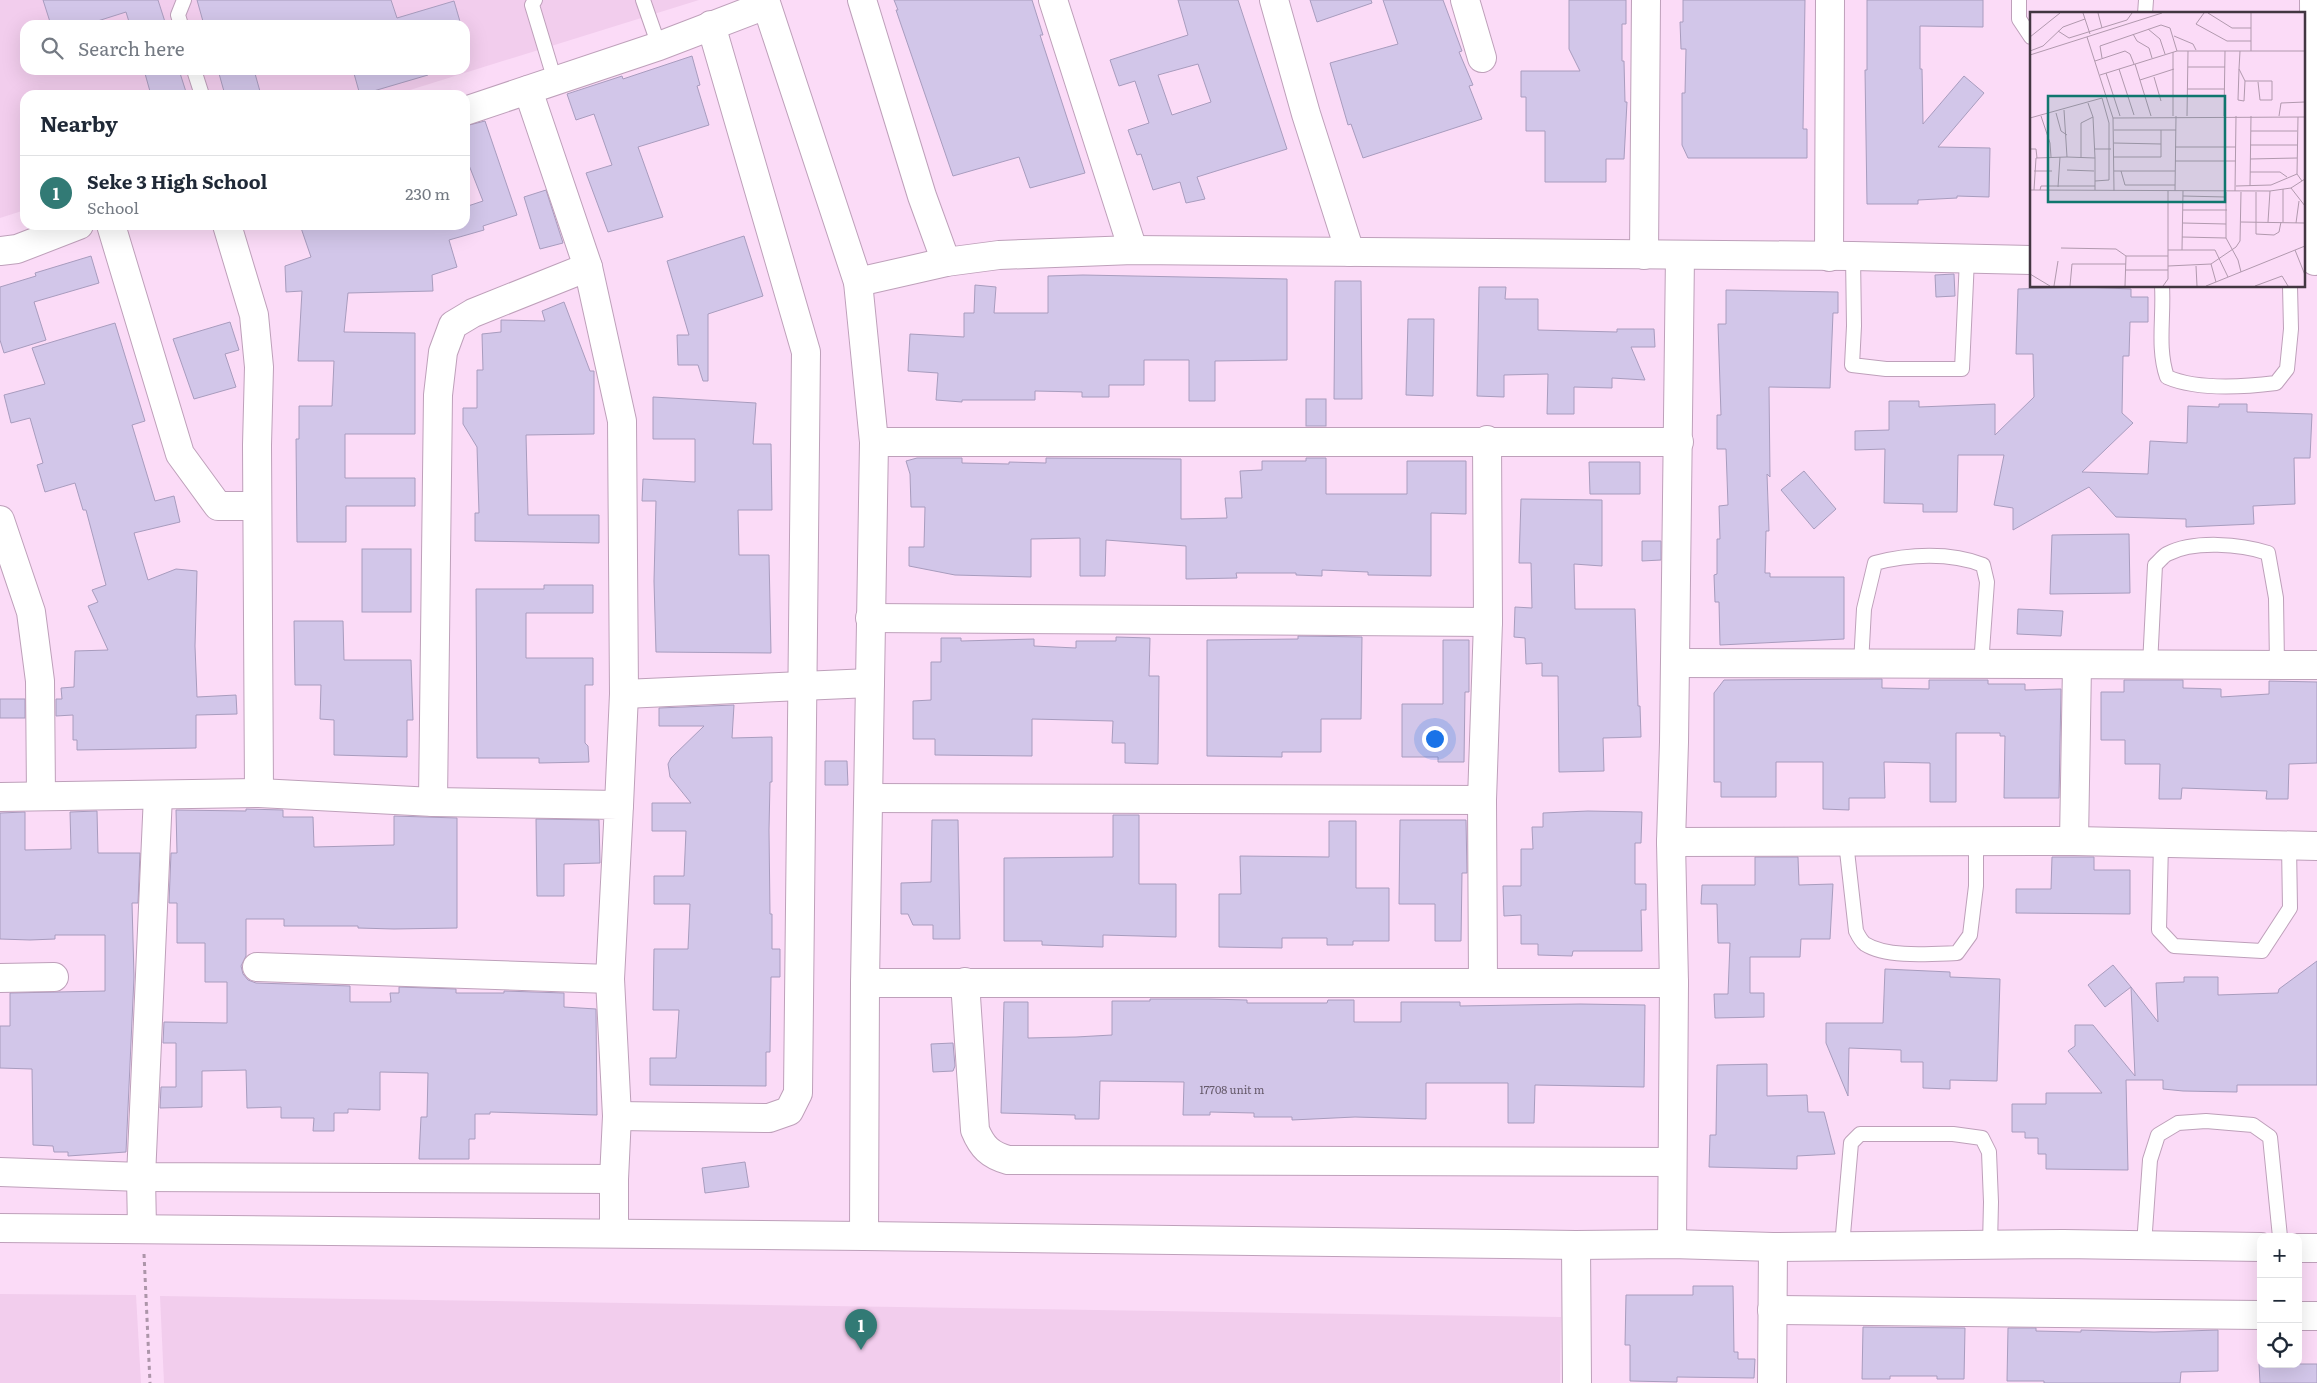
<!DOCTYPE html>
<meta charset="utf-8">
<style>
body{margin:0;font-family:Literata,serif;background:#f2f2f3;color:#1f2937}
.controls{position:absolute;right:15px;bottom:15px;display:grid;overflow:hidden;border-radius:10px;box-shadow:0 5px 20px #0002}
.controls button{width:45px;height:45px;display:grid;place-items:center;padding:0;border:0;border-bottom:1px solid #e0e1e3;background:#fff;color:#1f2937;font:25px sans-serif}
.you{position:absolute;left:1434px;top:738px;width:18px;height:18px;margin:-12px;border:4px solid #fff;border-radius:50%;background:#1a73e8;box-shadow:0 0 0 8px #1a73e833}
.badge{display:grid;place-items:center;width:32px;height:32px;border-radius:50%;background:#327a75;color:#fff;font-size:16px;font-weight:700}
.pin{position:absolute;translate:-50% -41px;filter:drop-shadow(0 1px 2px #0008)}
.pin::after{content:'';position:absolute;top:26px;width:18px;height:15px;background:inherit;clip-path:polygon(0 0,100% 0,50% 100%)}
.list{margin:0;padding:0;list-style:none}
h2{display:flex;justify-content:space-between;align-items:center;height:65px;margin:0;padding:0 20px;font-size:21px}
h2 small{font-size:16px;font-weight:400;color:#747a83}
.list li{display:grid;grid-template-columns:32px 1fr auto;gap:15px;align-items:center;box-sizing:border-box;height:75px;padding:0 20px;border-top:1px solid #e0e1e3}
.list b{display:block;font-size:19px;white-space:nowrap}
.list p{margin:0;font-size:16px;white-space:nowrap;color:#747a83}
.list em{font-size:16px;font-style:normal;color:#747a83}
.icon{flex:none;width:28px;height:28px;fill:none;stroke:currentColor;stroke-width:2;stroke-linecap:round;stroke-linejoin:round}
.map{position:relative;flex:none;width:2317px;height:1383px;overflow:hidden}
.search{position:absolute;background:#fff;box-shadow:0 5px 20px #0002;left:20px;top:20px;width:450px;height:55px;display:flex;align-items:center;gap:12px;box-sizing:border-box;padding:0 18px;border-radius:15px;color:#747a83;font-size:19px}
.panel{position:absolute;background:#fff;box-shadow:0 5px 20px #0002;left:20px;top:90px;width:450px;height:140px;border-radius:15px}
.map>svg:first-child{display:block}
.built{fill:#f2cded;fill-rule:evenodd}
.building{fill:#d2c6e9;stroke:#a89cbe;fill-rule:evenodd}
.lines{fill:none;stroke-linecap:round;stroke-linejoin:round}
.service-casing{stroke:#bea0ba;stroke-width:16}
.minor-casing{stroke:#bea0ba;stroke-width:30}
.tertiary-casing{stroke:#bea0ba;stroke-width:30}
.path{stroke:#ac95a9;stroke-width:3;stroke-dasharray:4 4;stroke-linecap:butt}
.service{stroke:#fff;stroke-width:14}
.minor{stroke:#fff;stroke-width:28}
.tertiary{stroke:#fff;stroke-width:28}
.labels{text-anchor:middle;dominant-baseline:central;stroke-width:4;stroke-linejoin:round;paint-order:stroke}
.number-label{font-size:11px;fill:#665a6b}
.inset-road{fill:none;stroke:#b199ae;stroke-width:1}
.view{fill:#0f766e;fill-opacity:0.15;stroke:#0f766e;stroke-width:2.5}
.inset-edge{fill:none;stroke:#423641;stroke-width:2.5}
</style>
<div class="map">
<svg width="2317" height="1383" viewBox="0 0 2317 1383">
<rect width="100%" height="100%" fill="#fbdbf7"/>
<g class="built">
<path d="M0,0h699l-305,95h-369v115l-25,8zM25,25h440v45h-440z"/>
<polygon points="0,1294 136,1295 141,1383 0,1383"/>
<polygon points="160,1296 1561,1317 1560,1383 164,1383"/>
</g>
<g class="building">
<polygon points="43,0 158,0 166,25 130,25 126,12 85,25 51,25"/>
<polygon points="197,0 391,0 397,18 454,1 461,25 204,25"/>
<polygon points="894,0 1032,0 1043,35 1040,35 1085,173 1030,188 1019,157 953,176 896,10 898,10"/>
<path d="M1178,0h60l49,149 -90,28 8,22 -19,4 -6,-21 -27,8 -12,-36 -4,1 -9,-25 21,-7 -14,-42 -16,5 -9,-26 78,-25zM1198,64l13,38 -39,13 -14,-40z"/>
<polygon points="1310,0 1371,0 1372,3 1317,22"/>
<polygon points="1383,0 1443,0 1462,51 1459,52 1473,85 1469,86 1482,119 1363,158 1351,124 1348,125 1330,63 1398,44"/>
<polygon points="1569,0 1626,0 1626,24 1622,24 1622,61 1624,61 1625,102 1627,102 1624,159 1606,159 1606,182 1545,182 1545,131 1526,131 1526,97 1521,97 1521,71 1580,71 1569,49"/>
<polygon points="1683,0 1805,0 1803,129 1807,129 1807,158 1688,158 1682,145 1682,93 1685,93 1686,49 1681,49 1680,22 1683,22"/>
<polygon points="1867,0 1983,0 1983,27 1920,26 1920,69 1922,69 1923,124 1964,76 1984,93 1938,147 1990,148 1989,197 1957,196 1957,198 1918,200 1918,204 1867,204 1865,70 1867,70"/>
<polygon points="692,56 700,85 697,86 709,125 638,147 663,217 608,232 586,173 612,165 594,114 576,120 567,94 622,76 623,79"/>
<polygon points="144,70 179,70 187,95 151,95"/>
<polygon points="218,70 254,70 261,95 225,95"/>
<polygon points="353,70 427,70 428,75 360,95"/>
<polygon points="485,121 517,215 483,226 484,230 449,240 457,267 432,275 433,291 348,293 344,332 415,333 415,434 345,434 345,478 415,478 415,506 346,506 346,542 297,542 296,439 299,439 299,406 332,406 334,361 298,361 302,291 286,292 285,266 311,257 300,225 465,225 465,207 483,201 465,155 465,126"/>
<polygon points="546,190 563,243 540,249 524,197"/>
<polygon points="744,236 763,296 708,314 708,381 703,381 698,365 678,365 677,335 689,335 667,261"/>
<polygon points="91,256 99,283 34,302 46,340 4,353 0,340 0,287 36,276 35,273"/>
<polygon points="1954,274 1955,296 1936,297 1935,275"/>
<polygon points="1083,275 1287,279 1287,360 1215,361 1215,401 1189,401 1189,360 1144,360 1144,385 1109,385 1109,397 1082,397 1082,392 1035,391 1035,400 962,400 962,402 936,400 938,373 908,371 910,334 964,337 964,313 974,313 975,285 996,287 994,313 1048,313 1048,276"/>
<polygon points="1335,281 1361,281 1362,399 1334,399"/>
<polygon points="1479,287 1506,287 1505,299 1538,299 1538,330 1617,332 1617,329 1654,329 1655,347 1631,347 1645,380 1612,378 1612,388 1574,387 1574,414 1547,414 1548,374 1504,375 1504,397 1477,396"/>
<polygon points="2083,287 2131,289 2131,297 2148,297 2148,322 2130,322 2129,356 2123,356 2122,413 2133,423 2082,472 2148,474 2150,441 2187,443 2188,406 2219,407 2219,404 2247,404 2247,412 2312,414 2310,458 2294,458 2295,504 2253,506 2254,524 2186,527 2186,519 2116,517 2089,487 2013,530 2013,508 1994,505 2004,455 1958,455 1957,512 1923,512 1923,504 1884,503 1885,449 1855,450 1855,431 1889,430 1889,401 1919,401 1919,407 1995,404 1995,435 2034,397 2033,354 2016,354 2018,289"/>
<polygon points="1726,290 1838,292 1838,313 1833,313 1830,388 1769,387 1770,477 1767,474 1769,531 1766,531 1765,573 1770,573 1770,577 1844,577 1844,639 1720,645 1719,602 1715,602 1714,575 1717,574 1717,539 1720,539 1719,506 1728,505 1726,449 1717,449 1717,415 1721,415 1718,324 1726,324"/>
<polygon points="564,302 590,371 594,371 594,434 526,435 528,515 599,515 599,543 475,541 475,513 479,513 477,447 463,424 463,408 477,408 477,370 483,370 482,334 501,332 501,320 545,321 542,311"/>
<polygon points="1408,319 1434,319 1433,396 1406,395"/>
<polygon points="230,322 239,350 225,354 236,387 194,399 173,339"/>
<polygon points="115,323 145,421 132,425 155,501 174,496 180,522 134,533 148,580 176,569 197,571 195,646 197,697 236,695 237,714 196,715 196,748 77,750 77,740 73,740 73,715 56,716 56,699 62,699 61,688 74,687 75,651 108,650 88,606 98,602 92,590 106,585 86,510 83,510 75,483 45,492 37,465 43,463 30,418 11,423 4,395 45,384 32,348"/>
<polygon points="653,397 756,403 753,444 771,444 772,510 738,510 739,555 769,555 771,653 656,652 654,581 656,501 642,501 643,479 695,482 695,439 653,439"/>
<rect x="1306" y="399" width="20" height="27"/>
<polygon points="917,458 962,458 962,463 1009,464 1009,462 1046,463 1046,458 1181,459 1181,519 1227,518 1225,498 1242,498 1240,471 1262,470 1262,461 1306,461 1306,458 1326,458 1326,494 1407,494 1407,461 1466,461 1466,514 1431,513 1431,576 1368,575 1368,572 1322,570 1322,576 1296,575 1296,573 1236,573 1237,578 1186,579 1186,546 1106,540 1105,576 1080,576 1080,538 1031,539 1031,577 955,575 909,566 909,547 924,547 925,507 911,507 910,474 906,461"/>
<polygon points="1589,462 1640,462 1640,494 1590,494"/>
<polygon points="1804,471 1836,509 1814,529 1781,490"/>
<polygon points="1521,499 1602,500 1602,566 1574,564 1575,609 1635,609 1638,706 1640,706 1641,737 1603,738 1604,771 1559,772 1558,676 1542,676 1542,663 1526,664 1525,638 1514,637 1515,607 1532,608 1531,563 1519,563"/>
<polygon points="2129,534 2130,593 2050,594 2052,535"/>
<polygon points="1642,541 1661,541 1661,560 1642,561"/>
<rect x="362" y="549" width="49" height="63"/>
<polygon points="544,585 593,585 593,613 526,613 526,658 593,658 593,685 585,685 585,743 588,746 589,762 539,763 539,758 477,758 476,589 544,589"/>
<polygon points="2018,609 2063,611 2061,636 2017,634"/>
<polygon points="294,621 343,621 344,660 411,660 413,720 407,720 407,757 334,755 334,720 320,719 321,685 295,685"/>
<polygon points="1298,636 1362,637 1361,719 1321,719 1321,752 1282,752 1282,757 1207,756 1207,640 1298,639"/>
<polygon points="1116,637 1150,638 1149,676 1159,676 1158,764 1125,763 1125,743 1112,743 1113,721 1032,719 1032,756 935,755 935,739 913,739 913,701 931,700 931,662 941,662 941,638 961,638 961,641 1034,639 1034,646 1076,648 1076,641 1116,641"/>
<polygon points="1443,640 1469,640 1469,692 1465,692 1464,762 1438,762 1438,757 1402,757 1402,704 1443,704"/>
<polygon points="1882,679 1882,688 1929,689 1929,680 1988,680 1988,684 2025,684 2025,690 2061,689 2059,798 2004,798 2005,736 2000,736 2000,733 1956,733 1956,802 1930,802 1930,763 1884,762 1885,798 1849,798 1849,810 1823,809 1823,762 1776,762 1776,797 1721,797 1721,782 1714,782 1714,693 1724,680"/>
<polygon points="2124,680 2183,680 2183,688 2221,689 2221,697 2269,694 2269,681 2317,682 2317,763 2289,764 2288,799 2266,799 2267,791 2182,788 2181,799 2159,799 2160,764 2125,764 2125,740 2101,740 2101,692 2124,692"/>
<rect x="0" y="699" width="25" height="19"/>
<polygon points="734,705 732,738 772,737 772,782 770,782 769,830 770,914 772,914 772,949 780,949 780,977 771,977 770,1052 766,1052 766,1086 650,1085 650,1058 676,1058 679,1010 653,1010 654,949 688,949 690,904 654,904 654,876 684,876 686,831 652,831 652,803 691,803 670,777 668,764 671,758 704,726 659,726 659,708"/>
<polygon points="825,761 847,761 848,785 825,785"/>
<polygon points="246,809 283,810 283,817 313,817 314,847 394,845 394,816 457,818 457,928 394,929 358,928 358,926 284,926 284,919 246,919 246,956 241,966 243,974 248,980 256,983 350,986 350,1002 391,1002 390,993 399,993 399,987 456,989 456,993 504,993 504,991 564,993 564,1007 596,1009 597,1115 490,1112 490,1114 475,1114 475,1139 469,1139 469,1159 419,1159 421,1117 427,1117 428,1073 380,1072 380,1110 348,1109 348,1113 334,1113 334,1131 313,1131 314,1118 281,1118 281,1107 247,1108 246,1070 202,1071 202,1107 160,1108 161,1087 176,1087 176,1043 163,1043 164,1022 227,1023 227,982 205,982 205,943 177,943 177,903 169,903 171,853 177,853 176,810 246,811"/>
<polygon points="97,811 98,853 140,853 138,903 132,903 134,977 126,1152 68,1156 68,1152 54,1152 53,1146 33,1145 32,1069 0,1068 0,1026 10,1026 10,993 105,991 105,935 55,935 55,939 30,940 0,939 0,813 25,812 25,850 71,849 70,812"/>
<polygon points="1588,811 1642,812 1641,843 1635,843 1635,884 1646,884 1646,910 1641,910 1642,951 1573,951 1572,956 1538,955 1538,944 1521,944 1521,915 1504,916 1503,886 1521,886 1521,849 1533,849 1532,827 1543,827 1543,813"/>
<polygon points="1113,815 1139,815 1139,884 1176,884 1176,937 1103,935 1103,947 1042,945 1042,941 1004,941 1004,858 1113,857"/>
<polygon points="536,819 599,820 600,863 564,864 564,896 537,896"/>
<polygon points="932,820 958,820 960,939 933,939 933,925 913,925 908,914 901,914 901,883 931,882"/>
<polygon points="1400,820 1466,820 1467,873 1462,873 1461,941 1435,941 1435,904 1399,904"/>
<polygon points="1329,821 1356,821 1356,888 1389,888 1389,941 1353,941 1353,945 1327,945 1327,938 1282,938 1282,948 1219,947 1219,894 1241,894 1240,856 1329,857"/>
<polygon points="1755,857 1798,857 1799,885 1833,884 1830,939 1801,939 1800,957 1750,957 1750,993 1764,993 1764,1017 1715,1018 1714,994 1728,994 1730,943 1718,943 1717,904 1701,904 1702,885 1755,885"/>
<polygon points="2052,857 2094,857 2094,870 2130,870 2130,914 2016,913 2016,889 2051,889"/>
<polygon points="2317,961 2317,1085 2237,1085 2237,1092 2183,1091 2163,1089 2163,1080 2126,1080 2128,1170 2046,1169 2046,1154 2038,1154 2038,1138 2025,1138 2025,1132 2012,1132 2012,1104 2046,1104 2046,1093 2102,1093 2068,1051 2075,1046 2075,1025 2093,1025 2135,1076 2131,987 2158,1022 2156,983 2184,982 2184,977 2218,977 2218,995 2278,993 2279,989"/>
<polygon points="2113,965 2131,987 2105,1007 2088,985"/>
<polygon points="1885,969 1950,972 1950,977 2000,979 1997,1081 1950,1080 1950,1089 1923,1088 1923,1062 1901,1062 1901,1050 1849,1048 1848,1096 1826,1043 1826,1023 1883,1023"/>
<polygon points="1150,999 1209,999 1247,1000 1247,1003 1327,1003 1328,1000 1354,1000 1354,1022 1401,1022 1401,1002 1460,1002 1460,1006 1580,1004 1645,1005 1644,1087 1535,1085 1534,1123 1508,1123 1508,1083 1426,1083 1426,1119 1355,1117 1292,1120 1292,1117 1254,1117 1254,1113 1210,1112 1210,1115 1183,1115 1184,1082 1100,1081 1099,1119 1075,1119 1075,1115 1001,1113 1004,1002 1028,1002 1028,1038 1076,1037 1112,1035 1112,1001 1150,1001"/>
<polygon points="953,1043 955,1066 953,1071 933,1072 931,1044"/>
<polygon points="1767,1064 1767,1096 1807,1095 1808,1112 1824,1112 1835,1154 1797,1156 1797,1169 1709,1167 1710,1135 1716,1135 1717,1065"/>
<polygon points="745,1162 749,1187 705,1193 702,1168"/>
<polygon points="1693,1286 1733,1286 1734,1352 1738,1352 1738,1359 1755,1359 1754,1378 1677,1377 1677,1382 1630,1381 1630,1345 1625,1345 1626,1295 1693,1295"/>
<polygon points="1863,1327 1965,1328 1964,1379 1937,1379 1937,1376 1890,1376 1890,1379 1862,1379"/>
<polygon points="2008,1328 2036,1328 2036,1331 2081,1332 2081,1330 2154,1332 2218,1330 2218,1371 2181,1372 2180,1383 2044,1383 2044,1381 2007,1381"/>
<polygon points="2259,1364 2317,1364 2317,1383 2260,1383"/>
</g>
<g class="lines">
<defs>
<g id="service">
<polyline points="535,0 532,5 555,81"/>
<polyline points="643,0 659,46"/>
<polyline points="2019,0 2019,19 2031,37"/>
<polyline points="2145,14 2146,0"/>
<polyline points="181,25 178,15 184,0"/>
<polyline points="194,70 202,95"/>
<polyline points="1853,256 1854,326 1852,365 1886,369 1962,369 1967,259"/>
<path d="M2162,286c2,31 -5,62 5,91 30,13 77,10 109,6l11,-14 4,-40 -1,-43"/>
<path d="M1861,664l3,-55 11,-46c33,-9 76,-11 108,2l4,17 -6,83"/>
<path d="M2150,665l5,-100c4,-3 8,-9 12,-11 27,-14 74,-10 101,-1l8,45 1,67"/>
<path d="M1846,842l10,89c2,4 5,10 9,13 22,14 66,10 92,9l13,-18 6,-49v-45"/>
<polyline points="2161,843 2159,930 2174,946 2262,951 2290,908 2289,845"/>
<polyline points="2144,1245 2150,1160 2158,1135 2178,1123 2206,1121 2253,1125 2270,1137 2280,1237"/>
<polyline points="1842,1246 1851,1143 1860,1134 1953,1134 1982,1138 1989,1152 1991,1202 1990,1245"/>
</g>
<g id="minor">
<polyline points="765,0 858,282 874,442 865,983 864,1236"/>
<polyline points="862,0 922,196 946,262"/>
<polyline points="1053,0 1133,250"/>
<polyline points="1274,0 1306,114 1350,252"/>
<polyline points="1465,0 1482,58"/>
<polyline points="2314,0 2315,261"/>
<polyline points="465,111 659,46 766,5"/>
<polyline points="111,225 180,454 218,506 257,506"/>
<polyline points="227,225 254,315 259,367 257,445 259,793"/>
<polyline points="0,251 17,249 79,225"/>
<polyline points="1644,255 1646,0"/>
<polyline points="1829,257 1830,0"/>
<polyline points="588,267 622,421 624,694 619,805"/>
<polyline points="858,282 946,262 999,255 1133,250 1853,256 2031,260"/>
<polyline points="874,442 1679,442"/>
<polyline points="0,520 31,612 40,681 41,796"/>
<polyline points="870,618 1488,622"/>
<polyline points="1675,663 2317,665"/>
<polyline points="624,694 870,683"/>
<polyline points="0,797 259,793 433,802 619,805 610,979 617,1116 614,1179 614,1233"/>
<polyline points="869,798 1482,800 1488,622 1487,440"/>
<polyline points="1482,800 1483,983"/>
<polyline points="433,802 438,395 443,352 453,325 473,313 588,267 528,90"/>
<polyline points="2074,841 2077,665"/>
<polyline points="1671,842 2074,841 2317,846"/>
<polyline points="257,967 610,979"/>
<polyline points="0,978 54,977"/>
<path d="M965,982l10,148c7,17 15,25 33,30l664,2"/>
<polyline points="865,983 1674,983"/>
<polyline points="617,1116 769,1118 789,1111 798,1093 806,352 711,25"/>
<polyline points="0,1172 141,1177 614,1179"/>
<polyline points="142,1228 141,1177 158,795"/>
<polyline points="1672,1244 1674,983 1671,842 1674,742 1680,255"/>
<polyline points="1772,1310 2261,1315"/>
<polyline points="2298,1316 2317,1316"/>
<polyline points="1772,1383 1773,1247"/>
</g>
<g id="tertiary">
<polyline points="0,1228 864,1236 1576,1245 1672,1244 1773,1247 2063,1244 2261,1247"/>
<polyline points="1576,1245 1577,1383"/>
<polyline points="2298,1248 2317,1248"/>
</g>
</defs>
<use href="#service" class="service-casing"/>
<use href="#minor" class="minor-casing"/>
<use href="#tertiary" class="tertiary-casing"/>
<polyline class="path" points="144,1254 150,1383"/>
<use href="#service" class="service"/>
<use href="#minor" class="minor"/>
<use href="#tertiary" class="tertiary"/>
</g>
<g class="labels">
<g class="number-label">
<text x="1232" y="1089">17708 unit m</text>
</g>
</g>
<g transform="translate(2030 12)">
<rect width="275" height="275" fill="#fbdbf7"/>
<path class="inset-road" d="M68,1l4,15M174,1l-8,11 31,17h24M178,1l24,15h19M55,7l5,15M118,17l12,10 5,15M28,19l11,7 58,-18 5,-7M103,22l4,7 12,7 3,10M144,24l19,8 3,6M0,25l30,-24M57,25l26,81 1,73M0,39l13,-5 20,-19 22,-8 -2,-6M221,39v-38M0,43l132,-42M72,46l-2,-12 61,-21 9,3 7,23M65,49l30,-10 5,3 4,10M105,52l16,52M158,55h37M89,57l15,46M209,57l-1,31 6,1 1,-20 -6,-12 1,-18M76,61l14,43M70,63l77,-24h128M124,65l7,24M110,68l34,-11M215,69h27v19h-12l-2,-18M157,77h37M34,98l3,47M26,101l5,18 6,4M11,104l9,27 1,14M143,104v-64M157,104l1,-65M194,104l1,-65M249,104l2,-13 24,-1M63,105l2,41M268,105l-1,57 5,7M0,106l72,-20M83,106l192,-1M84,118h62M221,119h46M84,131l47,1M220,133h47M145,135h61M0,137h6l1,9M65,137h16M51,145v-34l12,-6 -5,-14M84,145h47v-27M220,147l47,-1M145,149h61M37,158l27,1M4,159h18M84,159h61M91,159l4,14h50M220,160h30l7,5M65,169l14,-1v-57l-7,-25M206,174l35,-1 26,-11M220,174l1,-70M28,175l2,-30M261,176l14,18M253,177v33M0,178l240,1 21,-3 14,-9M4,178l2,-32 31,-1 28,1v32M10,178l1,-4h54M145,179l1,-75M205,179l1,-75M226,180v42l18,1 5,-3 2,-10M153,184l43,1M153,198h44M211,210l64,1M238,210l2,-31M153,211l43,1M266,211l3,-22M152,225l44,1 12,22 3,12M196,226v-46M31,236l55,1 10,7M138,238h47l13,27M152,238l1,-59M265,238l10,25M181,252l5,18M138,254l43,-2 25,-17 4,-6 1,-49M166,254l1,20M96,258h42M0,262l20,12M24,274l4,-25M40,274l2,-22h54M95,274l1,-30h42M133,274l5,-7v-88M176,274l99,-40M225,274l27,-10 6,10"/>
<path class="view" d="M18,84h177v106h-177z"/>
<rect width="275" height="275" class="inset-edge"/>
</g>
</svg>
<div class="controls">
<button>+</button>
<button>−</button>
<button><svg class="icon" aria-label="locate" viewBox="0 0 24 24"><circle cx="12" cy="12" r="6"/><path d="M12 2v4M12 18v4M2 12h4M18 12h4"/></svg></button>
</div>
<div class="you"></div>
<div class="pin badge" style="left:861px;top:1350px">1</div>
<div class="search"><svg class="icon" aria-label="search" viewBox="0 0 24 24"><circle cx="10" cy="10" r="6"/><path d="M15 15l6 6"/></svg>Search here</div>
<section class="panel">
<h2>Nearby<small></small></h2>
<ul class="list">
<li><span class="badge">1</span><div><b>Seke 3 High School</b><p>School</p></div><em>230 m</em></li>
</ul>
</section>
</div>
